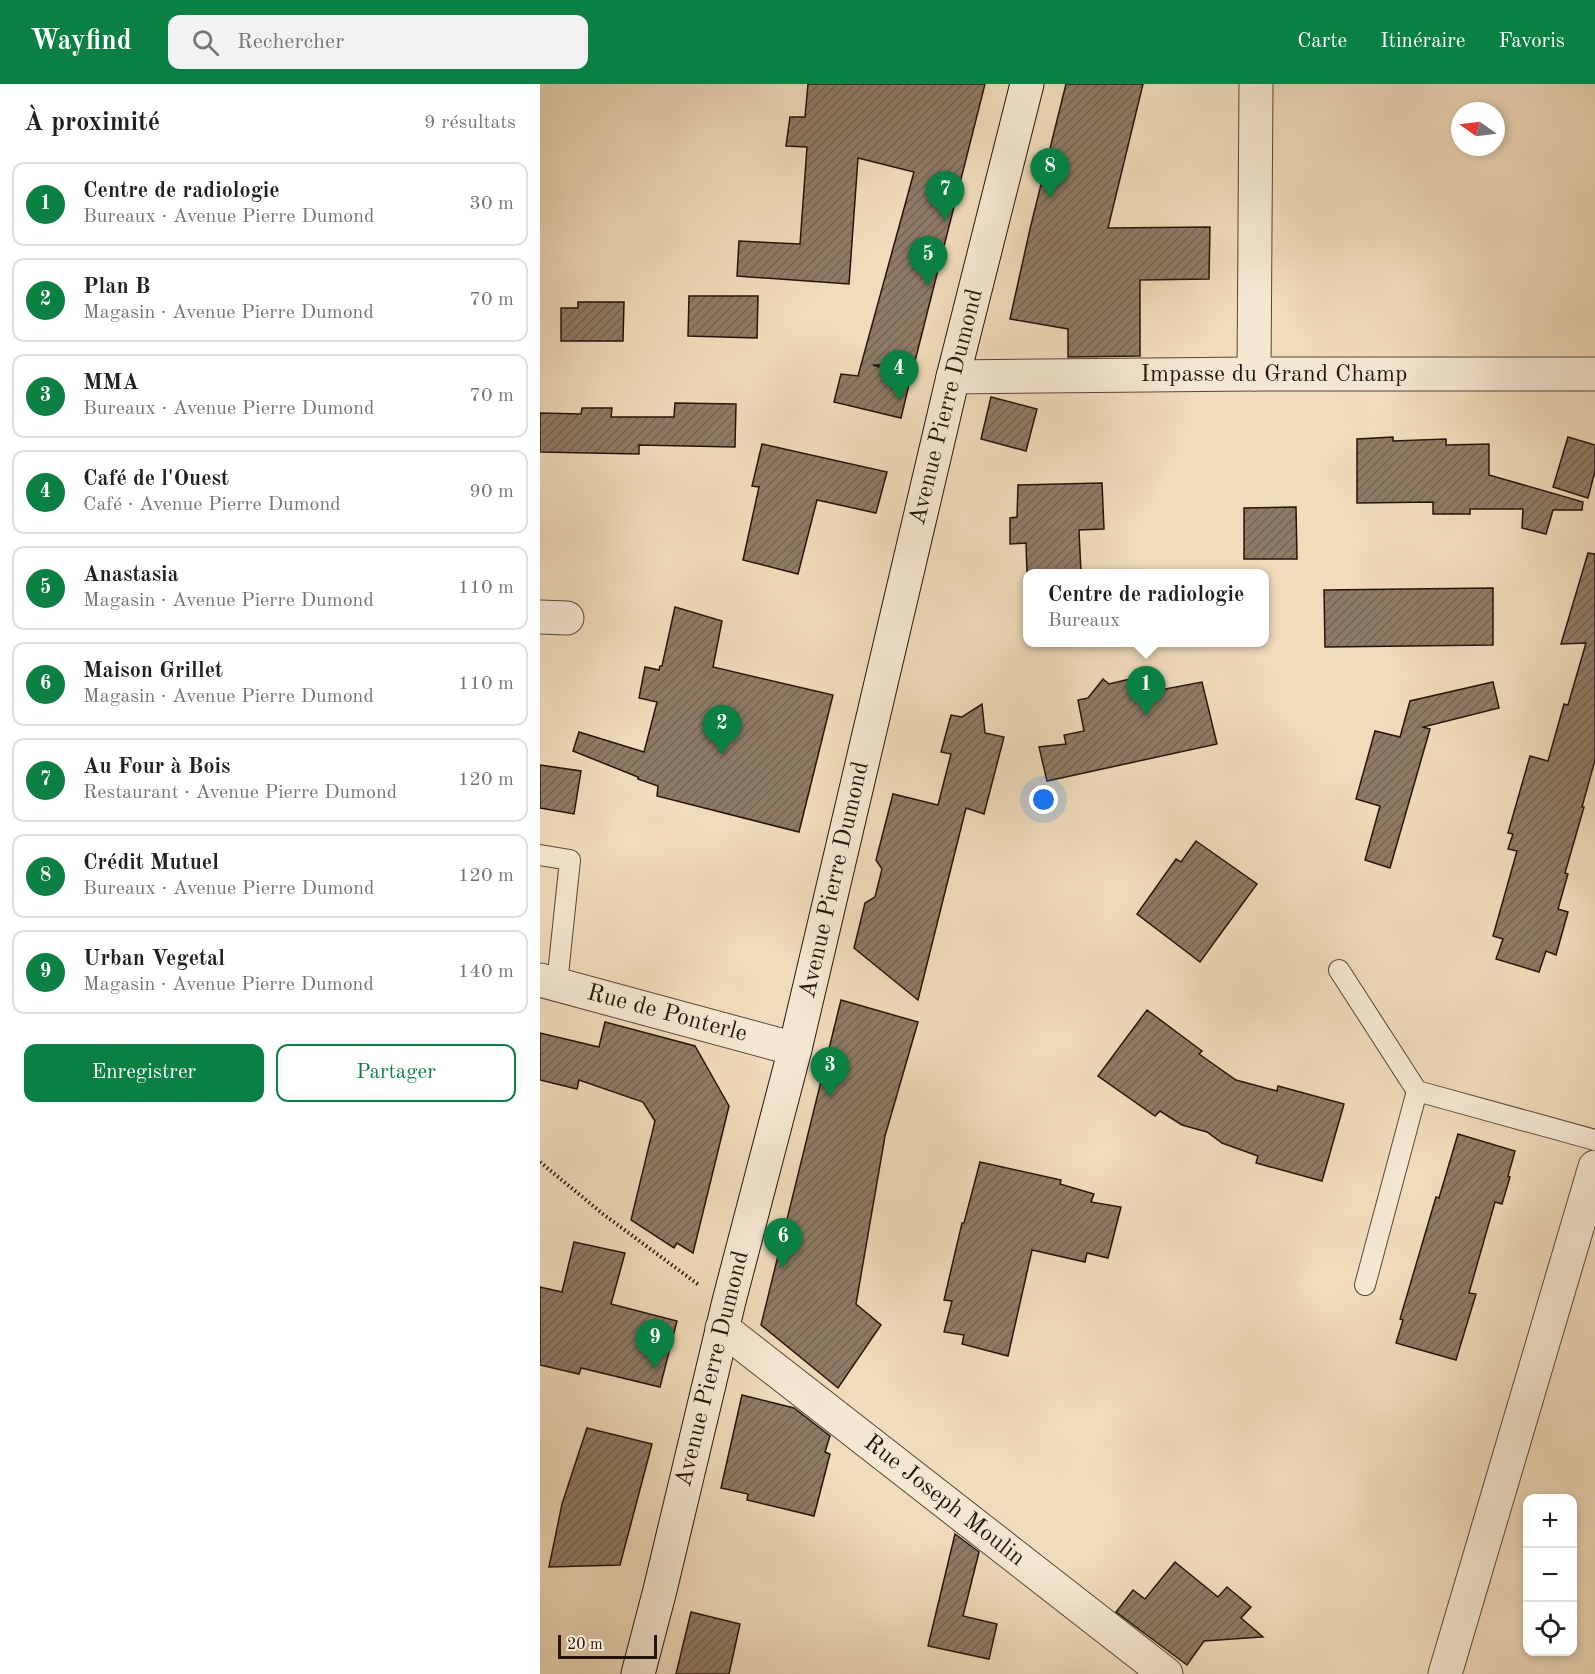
<!DOCTYPE html>
<html lang="fr">
<meta charset="utf-8">
<style>
body{margin:0;font-family:"Old Standard TT",serif;background:#f2f2f2;color:#202124}
.controls{position:absolute;right:18px;bottom:18px;display:grid;overflow:hidden;border-radius:12px;box-shadow:0 3px 9px #0003}
.controls button{width:54px;height:54px;display:grid;place-items:center;padding:0;border:0;border-bottom:2px solid #e0e0e0;background:#fff;color:#202124;font:30px sans-serif}
.compass{position:absolute;left:911px;top:18px;width:54px;height:54px;border-radius:50%;background:#fff;box-shadow:0 3px 9px #0003;rotate:284deg}
.scale{position:absolute;left:18px;bottom:15px;width:99px;box-sizing:border-box;padding-left:6px;border:3px solid #25150c;border-top:0;font-size:16px;line-height:21px;white-space:nowrap;color:#25150c;-webkit-text-stroke:4px #f5e8d2;paint-order:stroke}
.you{position:absolute;left:504px;top:716px;width:21px;height:21px;margin:-15px;border:4px solid #fff;border-radius:50%;background:#1a73e8;box-shadow:0 0 0 9px #1a73e833}
.badge{display:grid;place-items:center;width:39px;height:39px;border-radius:50%;background:#0b8043;color:#fff;font-size:20px;font-weight:700}
.pin{position:absolute;translate:-50% -50px;filter:drop-shadow(0 2px 3px #0008)}
.pin::after{content:'';position:absolute;top:32px;width:21px;height:18px;background:inherit;clip-path:polygon(0 0,100% 0,50% 100%)}
.popup{position:absolute;left:483px;top:485px;width:246px;height:78px;box-sizing:border-box;display:grid;place-content:center;border-radius:12px;background:#fff;filter:drop-shadow(0 2px 4px #0005);font-size:20px;white-space:nowrap;color:#757577}
.popup b{font-size:22px;color:#202124}
.popup::after{content:'';position:absolute;left:50%;top:100%;margin-left:-12px;border:12px solid transparent;border-top-color:#fff}
.list{margin:0;padding:0;list-style:none}
h2{display:flex;justify-content:space-between;align-items:center;height:78px;margin:0;padding:0 24px;font-size:26px}
h2 small{font-size:20px;font-weight:400;color:#757577}
.list li{display:grid;grid-template-columns:39px 1fr auto;gap:18px;align-items:center;box-sizing:border-box;height:84px;margin:0 12px 12px;padding:0 12px;border:2px solid #e0e0e0;border-radius:12px}
.list b{display:block;font-size:22px;white-space:nowrap}
.list p{margin:0;font-size:20px;white-space:nowrap;color:#757577}
.list em{font-size:20px;font-style:normal;color:#757577}
.actions{display:flex;gap:12px;padding:18px 24px}
.actions a{flex:1;padding:14px 0;border:2px solid #0b8043;border-radius:12px;text-align:center;font-size:21px;color:#0b8043}
.actions .main{background:#0b8043;color:#fff}
.icon{flex:none;width:33px;height:33px;fill:none;stroke:currentColor;stroke-width:2;stroke-linecap:round;stroke-linejoin:round}
.map{position:relative;flex:none;width:1055px;height:1590px;overflow:hidden}
header{display:flex;align-items:center;gap:36px;box-sizing:border-box;height:84px;padding:0 30px;background:#0b8043;color:#fff}
header strong{font-size:28px}
nav{display:flex;gap:33px;margin-inline-start:auto;font-size:21px}
.search{width:420px;height:54px;background:#f2f2f2;display:flex;align-items:center;gap:15px;box-sizing:border-box;padding:0 21px;border-radius:12px;color:#757577;font-size:22px}
main{display:flex}
aside{flex:1;background:#fff}
.map>svg:first-child{display:block}
.building{fill:url(#building-hatch);stroke:#25150c;stroke-width:1.5}
.lines{fill:none;stroke-linecap:round;stroke-linejoin:round}
.service-casing{stroke:#584638;stroke-width:22}
.minor-casing{stroke:#584638;stroke-width:35}
.secondary-casing{stroke:#25150c;stroke-width:35}
.path{stroke:#25150c;stroke-width:4;stroke-dasharray:1.5 3;stroke-linecap:butt}
.service{stroke:#f5e8d2;stroke-width:20}
.minor{stroke:#f5e8d2;stroke-width:33}
.secondary{stroke:#f5e8d2;stroke-width:33}
.labels{text-anchor:middle;dominant-baseline:central;stroke-width:6;stroke-linejoin:round;paint-order:stroke}
.street-label{font-size:24px;fill:#25150c;stroke:#f5e8d2}
</style>
<header>
<strong>Wayfind</strong>
<div class="search"><svg class="icon" aria-label="search" viewBox="0 0 24 24"><circle cx="10" cy="10" r="6"/><path d="M15 15l6 6"/></svg>Rechercher</div>
<nav><a>Carte</a><a>Itinéraire</a><a>Favoris</a></nav>
</header>
<main>
<aside>
<h2>À proximité<small>9 résultats</small></h2>
<ul class="list">
<li><span class="badge">1</span><div><b>Centre de radiologie</b><p>Bureaux · Avenue Pierre Dumond</p></div><em>30 m</em></li>
<li><span class="badge">2</span><div><b>Plan B</b><p>Magasin · Avenue Pierre Dumond</p></div><em>70 m</em></li>
<li><span class="badge">3</span><div><b>MMA</b><p>Bureaux · Avenue Pierre Dumond</p></div><em>70 m</em></li>
<li><span class="badge">4</span><div><b>Café de l'Ouest</b><p>Café · Avenue Pierre Dumond</p></div><em>90 m</em></li>
<li><span class="badge">5</span><div><b>Anastasia</b><p>Magasin · Avenue Pierre Dumond</p></div><em>110 m</em></li>
<li><span class="badge">6</span><div><b>Maison Grillet</b><p>Magasin · Avenue Pierre Dumond</p></div><em>110 m</em></li>
<li><span class="badge">7</span><div><b>Au Four à Bois</b><p>Restaurant · Avenue Pierre Dumond</p></div><em>120 m</em></li>
<li><span class="badge">8</span><div><b>Crédit Mutuel</b><p>Bureaux · Avenue Pierre Dumond</p></div><em>120 m</em></li>
<li><span class="badge">9</span><div><b>Urban Vegetal</b><p>Magasin · Avenue Pierre Dumond</p></div><em>140 m</em></li>
</ul>
<div class="actions"><a class="main">Enregistrer</a><a>Partager</a></div>
</aside>
<div class="map">
<svg width="1055" height="1590" viewBox="0 0 1055 1590">
<defs>
<pattern id="building-hatch" width="6" height="6" patternUnits="userSpaceOnUse" patternTransform="scale(1.5)"><rect width="6" height="6" fill="#8f7c66"/><path d="M-1 1l2-2M0 6l6-6M5 7l2-2" fill="none" stroke="#756452"/></pattern>
</defs>
<rect width="100%" height="100%" fill="#f0dbba"/>
<filter id="stains"><feTurbulence type="fractalNoise" baseFrequency=".00333" numOctaves="4"/><feColorMatrix values="0 0 0 0 .2 0 0 0 0 .09 0 0 0 0 .02 0 0 0 .5 -.17"/></filter>
<radialGradient id="worn" r=".72"><stop offset=".6" stop-color="#630" stop-opacity="0"/><stop offset="1" stop-color="#630" stop-opacity=".3"/></radialGradient>
<g class="building">
<polygon points="268,0 445,0 374,281 333,281 371,292 361,334 294,318 301,290 318,292 374,88 318,74 309,200 197,192 199,157 260,160 267,63 246,62 250,33 265,33"/>
<polygon points="526,0 603,0 568,144 670,143 669,195 600,196 600,272 528,273 528,245 470,235 490,145"/>
<polygon points="149,212 218,212 217,254 148,252"/>
<polygon points="38,218 84,218 83,257 21,257 21,224 38,224"/>
<polygon points="451,313 497,325 486,367 441,355"/>
<polygon points="135,319 196,320 195,363 99,361 99,370 0,368 0,329 41,330 42,324 72,324 71,333 134,333"/>
<polygon points="853,353 853,357 906,355 906,361 949,360 949,391 1043,418 1042,426 1013,426 1006,450 982,444 983,425 930,425 930,430 893,430 893,418 817,419 817,355"/>
<polygon points="1028,353 1055,361 1055,387 1048,414 1013,403"/>
<polygon points="222,360 347,388 336,429 277,416 258,490 203,476 219,403 212,402"/>
<polygon points="562,399 564,445 539,446 541,489 487,489 486,459 470,460 470,434 477,433 478,401"/>
<polygon points="756,423 757,475 704,475 704,424"/>
<polygon points="1048,469 1055,470 1055,676 1042,723 1044,723 1025,789 1028,790 1018,825 1028,828 1016,871 1006,867 999,888 956,875 963,855 953,852 977,767 968,765 973,750 968,749 990,672 1008,677 1024,620 1028,621 1046,559 1021,560"/>
<polygon points="953,504 953,561 785,563 784,506"/>
<polygon points="135,523 182,537 173,583 293,611 259,748 117,712 118,702 98,695 98,693 33,667 39,648 104,668 117,618 99,614 105,583 119,586 120,582 122,582"/>
<polygon points="603,592 605,597 617,594 620,606 662,598 677,660 507,697 499,663 526,660 524,651 544,647 538,616 548,614 563,595 569,600"/>
<polygon points="953,598 959,624 883,643 890,645 850,784 825,776 840,722 816,715 835,647 860,653 870,617"/>
<polygon points="442,620 445,649 464,653 444,730 426,724 378,916 314,864 325,819 335,813 342,785 336,776 353,710 398,721 411,670 401,668 411,631 422,633"/>
<polygon points="0,681 41,687 34,730 0,724"/>
<polygon points="656,757 717,800 660,878 597,830 636,775 641,778"/>
<polygon points="301,916 378,938 345,1052 316,1220 341,1241 298,1304 221,1241"/>
<polygon points="607,926 662,967 659,970 696,996 737,1007 738,1002 804,1020 782,1097 716,1079 718,1072 682,1059 667,1048 642,1041 620,1027 615,1032 558,992"/>
<polygon points="65,938 155,962 189,1022 153,1169 137,1159 134,1164 91,1136 115,1037 103,1018 39,996 37,1005 0,996 0,949 59,963"/>
<polygon points="918,1050 975,1067 968,1092 970,1093 962,1120 955,1118 929,1209 936,1210 916,1276 856,1259 863,1236 860,1235 896,1113 899,1114"/>
<polygon points="440,1078 521,1096 520,1100 554,1110 551,1118 581,1123 568,1174 547,1169 545,1178 492,1166 468,1272 422,1260 424,1251 404,1248 412,1217 404,1216 422,1139 424,1139"/>
<polygon points="34,1158 85,1169 71,1220 137,1237 120,1303 41,1284 39,1290 0,1281 0,1203 22,1208"/>
<polygon points="202,1311 254,1324 290,1352 285,1368 290,1370 274,1432 207,1416 208,1410 181,1404"/>
<polygon points="47,1344 112,1360 80,1481 9,1483 22,1420"/>
<polygon points="415,1450 439,1468 423,1532 457,1540 449,1575 388,1562"/>
<polygon points="635,1478 678,1513 687,1503 711,1523 701,1534 723,1553 664,1557 647,1581 576,1528 593,1506 605,1515"/>
<polygon points="151,1528 200,1540 189,1590 136,1590"/>
</g>
<g class="lines">
<defs>
<g id="service">
<polyline points="0,771 30,776 17,900"/>
<polyline points="799,886 877,1007 1055,1056"/>
<polyline points="825,1201 877,1007"/>
</g>
<g id="minor">
<polyline points="714,290 716,0"/>
<polyline points="413,293 714,290 1055,290"/>
<polyline points="0,533 27,534"/>
<polyline points="0,896 255,965"/>
<polyline points="182,1244 626,1590"/>
<polyline points="905,1590 1055,1083"/>
</g>
<polyline id="secondary" points="98,1590 120,1506 189,1217 255,965 413,293 487,0"/>
</defs>
<use href="#service" class="service-casing"/>
<use href="#minor" class="minor-casing"/>
<use href="#secondary" class="secondary-casing"/>
<polyline class="path" points="0,1078 63,1130 159,1201"/>
<use href="#service" class="service"/>
<use href="#minor" class="minor"/>
<use href="#secondary" class="secondary"/>
</g>
<g class="labels">
<g class="street-label">
<text x="734" y="291">Impasse du Grand Champ</text>
<text transform="translate(407 323) rotate(-76)">Avenue Pierre Dumond</text>
<text transform="translate(295 796) rotate(-77)">Avenue Pierre Dumond</text>
<text transform="translate(127 930) rotate(15)">Rue de Ponterle</text>
<text transform="translate(173 1285) rotate(-76)">Avenue Pierre Dumond</text>
<text transform="translate(404 1417) rotate(38)">Rue Joseph Moulin</text>
</g>
</g>
<rect width="100%" height="100%" filter="url(#stains)"/>
<rect width="100%" height="100%" fill="url(#worn)"/>
</svg>
<div class="controls">
<button>+</button>
<button>−</button>
<button><svg class="icon" aria-label="locate" viewBox="0 0 24 24"><circle cx="12" cy="12" r="6"/><path d="M12 2v4M12 18v4M2 12h4M18 12h4"/></svg></button>
</div>
<svg class="compass" viewBox="-18 -18 36 36"><path d="M0-13l5 13h-10z" fill="#e53935"/><path d="M0 13l5-13h-10z" fill="#757577"/></svg>
<div class="scale">20 m</div>
<div class="you"></div>
<div class="pin badge" style="left:606px;top:632px">1</div>
<div class="popup"><b>Centre de radiologie</b>Bureaux</div>
<div class="pin badge" style="left:182px;top:671px">2</div>
<div class="pin badge" style="left:290px;top:1013px">3</div>
<div class="pin badge" style="left:359px;top:316px">4</div>
<div class="pin badge" style="left:388px;top:202px">5</div>
<div class="pin badge" style="left:243px;top:1184px">6</div>
<div class="pin badge" style="left:405px;top:137px">7</div>
<div class="pin badge" style="left:510px;top:114px">8</div>
<div class="pin badge" style="left:115px;top:1285px">9</div>
</div>
</main>
